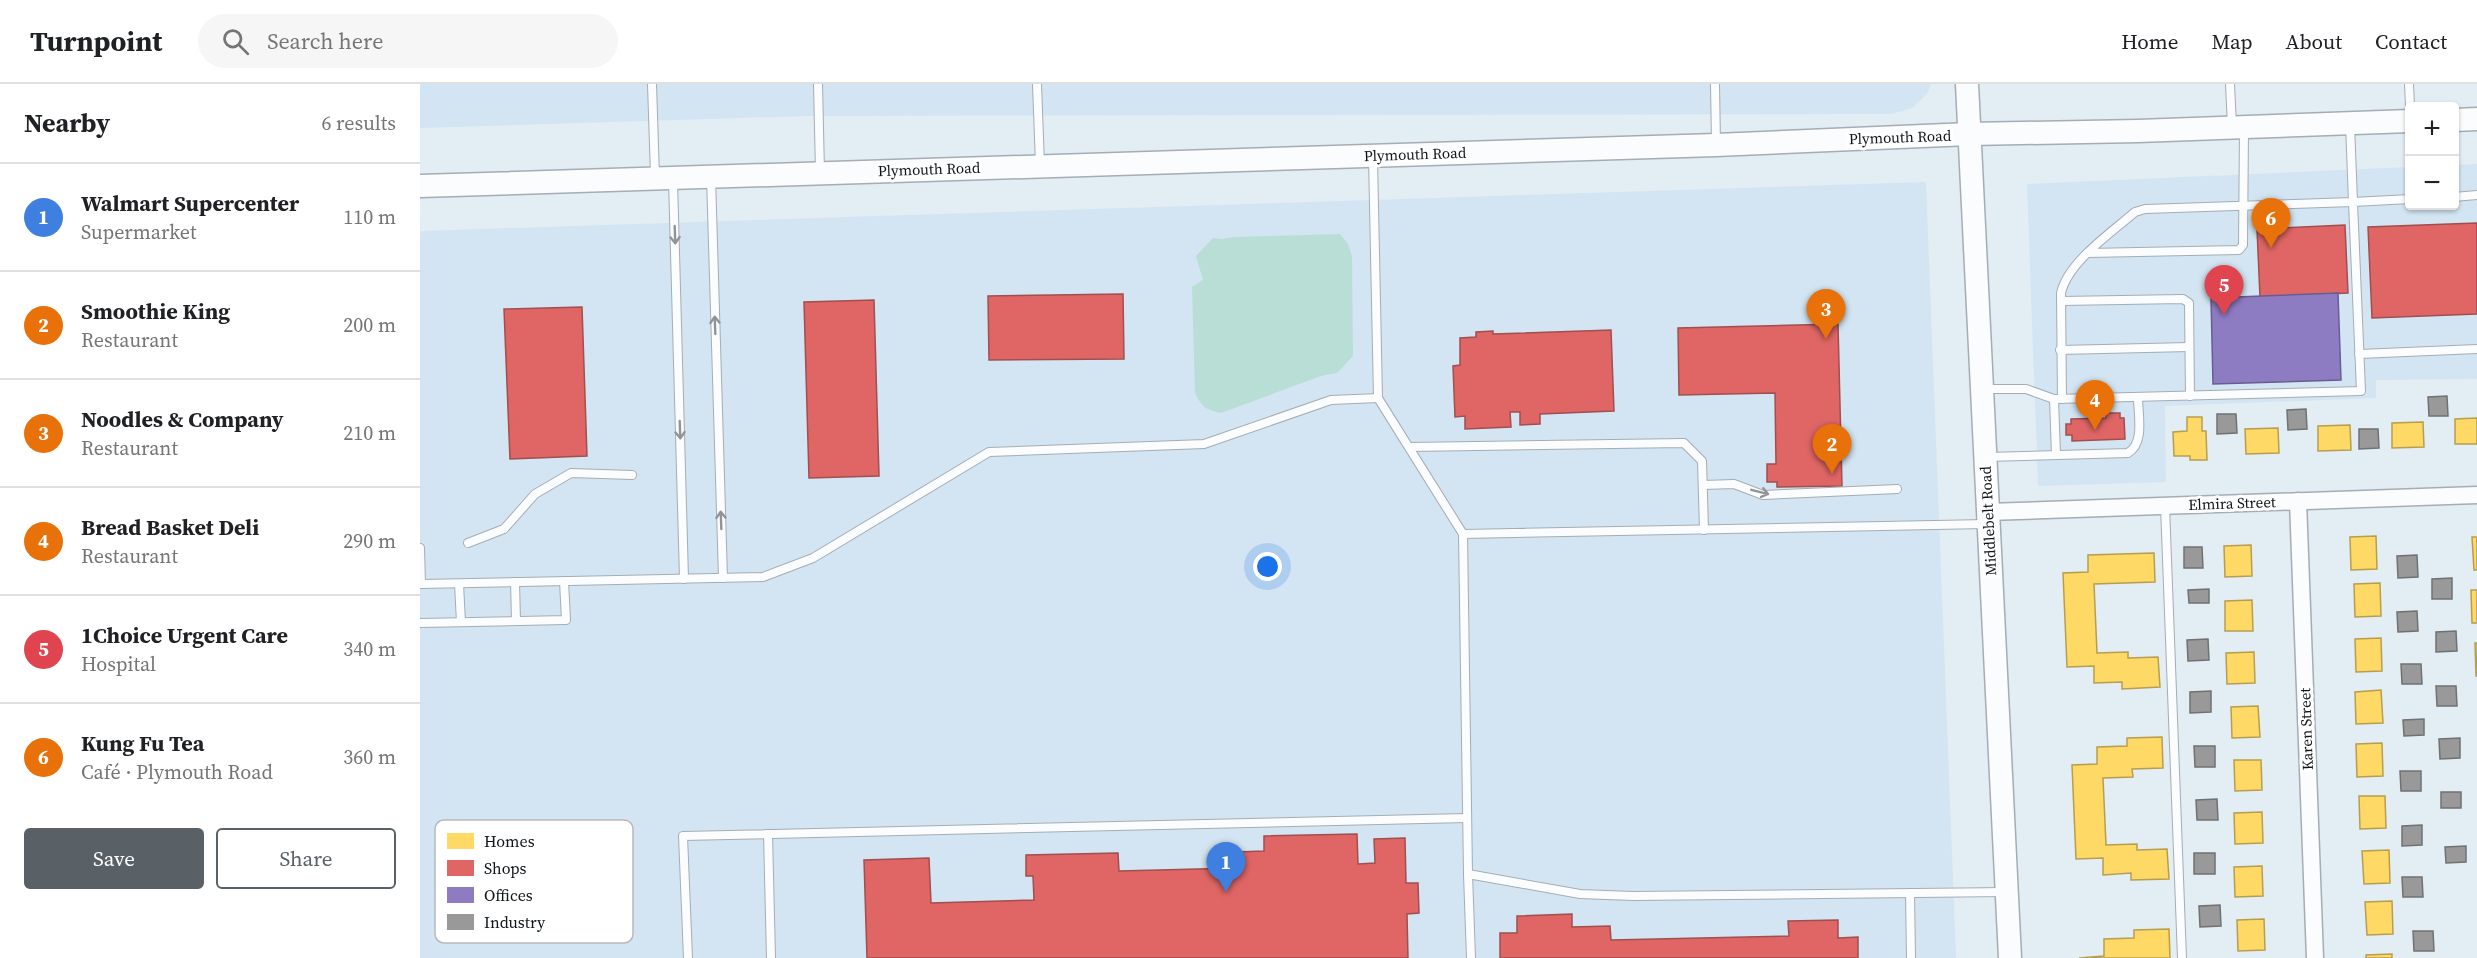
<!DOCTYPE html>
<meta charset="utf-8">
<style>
body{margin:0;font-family:"Source Serif 4",serif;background:#f6f6f6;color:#202124}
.controls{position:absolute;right:18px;top:18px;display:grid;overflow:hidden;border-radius:6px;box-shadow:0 2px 4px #0004}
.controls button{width:54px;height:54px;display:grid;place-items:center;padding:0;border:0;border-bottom:2px solid #e0e0e0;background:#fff;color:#202124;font:30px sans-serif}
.you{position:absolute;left:848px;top:483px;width:21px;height:21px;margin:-15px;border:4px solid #fff;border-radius:50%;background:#1a73e8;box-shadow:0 0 0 9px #1a73e833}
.badge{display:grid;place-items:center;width:39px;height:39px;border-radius:50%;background:#596166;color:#fff;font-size:20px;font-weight:700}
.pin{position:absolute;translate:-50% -50px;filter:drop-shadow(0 2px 3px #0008)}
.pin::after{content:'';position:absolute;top:32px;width:21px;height:18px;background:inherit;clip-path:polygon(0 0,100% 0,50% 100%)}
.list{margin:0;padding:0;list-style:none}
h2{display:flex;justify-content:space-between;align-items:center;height:78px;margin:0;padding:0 24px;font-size:26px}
h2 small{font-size:20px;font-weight:400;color:#757577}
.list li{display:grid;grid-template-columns:39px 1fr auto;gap:18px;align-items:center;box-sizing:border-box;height:108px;padding:0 24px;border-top:2px solid #e0e0e0}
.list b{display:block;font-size:22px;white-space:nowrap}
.list p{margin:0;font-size:20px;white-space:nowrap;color:#757577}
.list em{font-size:20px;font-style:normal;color:#757577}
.actions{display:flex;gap:12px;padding:18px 24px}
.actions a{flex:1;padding:14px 0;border:2px solid #596166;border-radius:6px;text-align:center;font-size:21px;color:#596166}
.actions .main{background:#596166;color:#fff}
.icon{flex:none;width:33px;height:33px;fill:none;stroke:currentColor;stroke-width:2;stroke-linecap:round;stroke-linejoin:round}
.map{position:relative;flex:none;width:2057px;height:874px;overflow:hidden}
header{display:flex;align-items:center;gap:36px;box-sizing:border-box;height:84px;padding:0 30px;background:#fff;border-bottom:2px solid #e0e0e0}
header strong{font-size:28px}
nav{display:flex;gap:33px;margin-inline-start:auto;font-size:21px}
.search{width:420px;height:54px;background:#f6f6f6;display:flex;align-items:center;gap:15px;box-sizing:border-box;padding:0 21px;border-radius:33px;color:#757577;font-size:22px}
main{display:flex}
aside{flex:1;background:#fff}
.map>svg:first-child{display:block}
.built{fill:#d3e5f2}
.water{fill:#b9ded5}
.homes{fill:#ffd966;stroke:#b79e4f;stroke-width:1.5}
.shops{fill:#e06666;stroke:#a14e4f;stroke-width:1.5}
.offices{fill:#8e7cc3;stroke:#685d90;stroke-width:1.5}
.industry{fill:#999;stroke:#707173;stroke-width:1.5}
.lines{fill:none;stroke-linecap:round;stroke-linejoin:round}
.service-casing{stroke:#a5adb3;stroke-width:10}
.minor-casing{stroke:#a5adb3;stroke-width:19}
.secondary-casing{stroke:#a5adb3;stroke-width:25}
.service{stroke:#fbfcfd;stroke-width:8}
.minor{stroke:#fbfcfd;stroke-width:16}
.secondary{stroke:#fbfcfd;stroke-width:22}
.oneway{stroke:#919496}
.labels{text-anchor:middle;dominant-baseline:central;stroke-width:6;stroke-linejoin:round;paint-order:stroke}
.street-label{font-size:15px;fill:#0f1519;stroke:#fff}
.key{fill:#fff;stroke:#b7b9ba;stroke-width:1.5}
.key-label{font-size:16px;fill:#0f1519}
</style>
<header>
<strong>Turnpoint</strong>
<div class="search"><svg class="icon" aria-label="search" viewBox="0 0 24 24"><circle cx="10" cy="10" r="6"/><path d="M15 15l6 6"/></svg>Search here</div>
<nav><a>Home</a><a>Map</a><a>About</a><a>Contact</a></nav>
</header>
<main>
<aside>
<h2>Nearby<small>6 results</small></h2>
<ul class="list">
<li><span class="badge" style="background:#3f7fe0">1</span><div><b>Walmart Supercenter</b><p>Supermarket</p></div><em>110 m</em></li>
<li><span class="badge" style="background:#e8710a">2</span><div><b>Smoothie King</b><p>Restaurant</p></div><em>200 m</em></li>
<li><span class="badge" style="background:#e8710a">3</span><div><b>Noodles &amp; Company</b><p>Restaurant</p></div><em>210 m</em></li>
<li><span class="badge" style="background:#e8710a">4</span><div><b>Bread Basket Deli</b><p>Restaurant</p></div><em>290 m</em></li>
<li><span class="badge" style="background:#e0444e">5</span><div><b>1Choice Urgent Care</b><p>Hospital</p></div><em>340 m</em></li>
<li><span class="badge" style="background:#e8710a">6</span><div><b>Kung Fu Tea</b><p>Café · Plymouth Road</p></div><em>360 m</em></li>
</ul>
<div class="actions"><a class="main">Save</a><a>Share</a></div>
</aside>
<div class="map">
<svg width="2057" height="874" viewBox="0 0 2057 874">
<rect width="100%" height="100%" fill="#e3edf4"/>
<g class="built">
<polygon points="0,0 1511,0 1507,10 1492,24 1472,30 388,32 0,44"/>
<polygon points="2057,80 2057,295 1956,296 1956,314 1745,322 1746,398 1618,402 1607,100 1989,83 1990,122 2034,122 2035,81"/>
<polygon points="1506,98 1536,874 0,874 0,147"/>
</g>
<path class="water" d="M920,150l8,10 4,12 1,100 -16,17 -16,3 -100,37c-14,-2 -20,-7 -26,-20l-3,-106 11,-7 -7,-24 17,-18 9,1 12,-2z"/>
<g class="homes">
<polygon points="1767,333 1782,333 1782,347 1786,347 1787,376 1770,376 1770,372 1754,372 1753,348 1767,347"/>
<polygon points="2057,334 2057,360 2035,360 2035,335"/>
<polygon points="2003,338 2004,363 1972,364 1972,339"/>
<polygon points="1930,341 1931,366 1898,367 1898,342"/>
<polygon points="1858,344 1859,369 1826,370 1825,345"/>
<polygon points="1956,452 1957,485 1931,486 1930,453"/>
<polygon points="2052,453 2057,453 2057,486 2054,486"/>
<polygon points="1831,461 1832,492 1805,493 1804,462"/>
<polygon points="1734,469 1735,498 1674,500 1677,569 1708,568 1708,574 1738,573 1740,603 1702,605 1702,598 1674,599 1674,582 1647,583 1643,489 1668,488 1668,471"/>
<polygon points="1960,499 1961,532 1935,533 1934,500"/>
<polygon points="2051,506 2057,506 2057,539 2052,539"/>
<polygon points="1832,516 1833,547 1805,547 1805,517"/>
<polygon points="1961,554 1962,587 1936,588 1935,555"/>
<polygon points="2055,559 2057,559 2057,592 2056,592"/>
<polygon points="1834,568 1835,599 1807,600 1806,569"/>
<polygon points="1961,606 1963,639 1936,640 1935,608"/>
<polygon points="1838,622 1840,653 1812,654 1811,623"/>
<polygon points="1742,653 1743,684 1712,685 1713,693 1683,694 1686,761 1717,760 1717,766 1747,765 1749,795 1711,796 1711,789 1683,791 1683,774 1656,775 1652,681 1677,680 1677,663 1707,662 1707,654"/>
<polygon points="1962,659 1963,692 1937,693 1936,660"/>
<polygon points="1814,676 1841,676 1842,706 1815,707"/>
<polygon points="1939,712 1965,712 1966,744 1940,745"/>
<polygon points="1842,728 1843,759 1815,760 1814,729"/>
<polygon points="1969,766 1970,799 1944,800 1942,767"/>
<polygon points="1842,782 1843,812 1815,813 1814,783"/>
<polygon points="1972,817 1973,850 1947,851 1945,818"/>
<polygon points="1844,835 1845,866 1818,867 1817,836"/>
<polygon points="1749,845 1750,874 1659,874 1684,872 1684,855 1714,854 1714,846"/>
<polygon points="1972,870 1972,874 1946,874 1946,871"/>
</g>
<g class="shops">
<polygon points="2057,139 2057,230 1952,234 1948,143"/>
<polygon points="1925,141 1928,209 1840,213 1837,145"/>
<polygon points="703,210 704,275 569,276 568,212"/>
<polygon points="454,216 459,392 389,394 384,218"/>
<polygon points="162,223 167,372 90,375 84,225"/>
<polygon points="1418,240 1422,402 1357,403 1357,398 1347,398 1347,380 1356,380 1355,309 1259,311 1258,244"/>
<polygon points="1191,246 1194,327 1120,330 1120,340 1100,341 1100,328 1090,328 1091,343 1045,345 1045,332 1035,333 1033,282 1040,281 1040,254 1056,253 1056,248 1073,247 1073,250"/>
<polygon points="1686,329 1700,329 1700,334 1704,334 1705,355 1652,357 1652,351 1646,351 1646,340 1651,340 1651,335 1686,334"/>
<polygon points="937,750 938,780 955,779 954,755 985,754 986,799 998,799 999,829 987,830 988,874 447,874 444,776 509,774 511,819 614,816 613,792 606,792 606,771 698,769 699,787 818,784 817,768 844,767 844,752"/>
<polygon points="1152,830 1152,843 1190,842 1191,856 1369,852 1368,837 1418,836 1418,854 1438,853 1438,874 1080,874 1080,849 1097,849 1097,832"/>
</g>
<polygon class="offices" points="1918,209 1921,296 1793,300 1791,214"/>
<g class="industry">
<polygon points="2027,312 2028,332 2009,332 2008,313"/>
<polygon points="1886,325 1887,345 1868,346 1867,326"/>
<polygon points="1797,330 1816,330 1817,349 1797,350"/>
<polygon points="1939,345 1958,345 1959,364 1939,365"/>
<polygon points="1764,463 1782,463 1783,484 1764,484"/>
<polygon points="1997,471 1998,493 1978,494 1977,472"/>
<polygon points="2032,494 2032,515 2012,515 2012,495"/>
<polygon points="1789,505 1789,519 1769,519 1768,506"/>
<polygon points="1997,527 1998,547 1978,548 1977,528"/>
<polygon points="2036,547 2037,567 2016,568 2016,548"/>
<polygon points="1788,555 1789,576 1768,577 1767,556"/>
<polygon points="1981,580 2001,580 2002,600 1982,600"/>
<polygon points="2016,602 2036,602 2037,622 2017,622"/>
<polygon points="1791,607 1791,628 1770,629 1770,608"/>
<polygon points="2004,635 2004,651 1984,652 1983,636"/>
<polygon points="2040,654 2040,674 2020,675 2019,655"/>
<polygon points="1774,662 1795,662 1795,683 1775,683"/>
<polygon points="1980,687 2001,687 2001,707 1981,707"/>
<rect x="2021" y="708" width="20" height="16"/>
<polygon points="1797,715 1798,736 1777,736 1776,716"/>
<polygon points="2002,741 2002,761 1982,762 1982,742"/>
<polygon points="2046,762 2046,778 2026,779 2025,763"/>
<rect x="1774" y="769" width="21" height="21"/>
<polygon points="1982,793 2002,793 2003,813 1983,813"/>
<polygon points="1800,821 1801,842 1780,843 1779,822"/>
<polygon points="1993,847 2013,847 2014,867 1994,867"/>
</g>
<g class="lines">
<defs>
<g id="service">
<polyline points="232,0 235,92"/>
<polyline points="398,0 400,88"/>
<polyline points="617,0 620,81"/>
<polyline points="1295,0 1296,60"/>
<polyline points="1810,0 1812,42"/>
<polyline points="1989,0 1990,22"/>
<polyline points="953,73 958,314 1043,450"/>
<polyline points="291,93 303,494"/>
<polyline points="253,96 264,495"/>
<polyline points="2034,113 2057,111"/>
<polyline points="1668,169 1819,166 1823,161 1824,44"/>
<polyline points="1641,217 1763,215 1769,219 1770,312"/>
<polyline points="1640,266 1769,263"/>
<polyline points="1939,270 2057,265"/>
<polyline points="1562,305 1606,305 1634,315 1941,307 1933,118 1990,115"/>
<polyline points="1634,315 1636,371"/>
<path d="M1642,315l-1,-106c7,-31 50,-60 74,-81l10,-3 208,-7 -3,-78"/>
<polyline points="989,363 1264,359 1282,377 1284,446"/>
<path d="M1566,373l142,-4c17,-10 10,-38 10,-56"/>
<polyline points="1283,401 1314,400 1343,411 1477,405"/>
<polyline points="1745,422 1762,874"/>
<polyline points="48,459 84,445 115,410 151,389 212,391"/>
<polyline points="0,464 1,500 343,493 393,474 569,368 784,360 911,316 958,314"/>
<polyline points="95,498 96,537"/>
<polyline points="39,500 41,538"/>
<polyline points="0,539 146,536 144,497"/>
<polyline points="348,750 351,874"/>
<polyline points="1048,790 1043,450 1567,440"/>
<polyline points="1490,809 1491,874"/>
<polyline points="268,874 263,752 1047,734"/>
<polyline points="1051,874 1048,790 1160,810 1213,812 1587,808"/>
</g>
<g id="minor">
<polyline points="1878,417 1895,874"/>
<polyline points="1568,428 2057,411"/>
</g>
<g id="secondary">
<polyline points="1547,0 1590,874"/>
<polyline points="2034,36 2057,35"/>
<polyline points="0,102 1296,61 1549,50 1718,47 1990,37"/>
</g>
</defs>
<use href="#service" class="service-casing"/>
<use href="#minor" class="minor-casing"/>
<use href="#secondary" class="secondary-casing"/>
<use href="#service" class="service"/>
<use href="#minor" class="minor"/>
<use href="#secondary" class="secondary"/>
</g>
<defs><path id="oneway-shaft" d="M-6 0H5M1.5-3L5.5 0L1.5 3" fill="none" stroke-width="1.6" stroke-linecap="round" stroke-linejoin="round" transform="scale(1.5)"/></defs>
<g class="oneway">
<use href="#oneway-shaft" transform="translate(255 151) rotate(88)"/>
<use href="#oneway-shaft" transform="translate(295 241) rotate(-92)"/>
<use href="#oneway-shaft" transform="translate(260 346) rotate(88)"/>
<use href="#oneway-shaft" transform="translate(1340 408) rotate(14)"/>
<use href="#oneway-shaft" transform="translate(301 436) rotate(-92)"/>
</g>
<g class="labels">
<g class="street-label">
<text transform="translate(1480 53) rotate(-2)">Plymouth Road</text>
<text transform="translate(995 70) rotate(-2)">Plymouth Road</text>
<text transform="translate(509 85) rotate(-2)">Plymouth Road</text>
<text transform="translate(1812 419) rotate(-2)">Elmira Street</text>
<text transform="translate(1568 437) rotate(-93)">Middlebelt Road</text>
<text transform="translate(1886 645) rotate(-92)">Karen Street</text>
</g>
</g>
<rect x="15" y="736" width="198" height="123" rx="9" class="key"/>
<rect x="27" y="749" width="27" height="16" fill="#ffd966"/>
<rect x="27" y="776" width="27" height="16" fill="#e06666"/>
<rect x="27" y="803" width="27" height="16" fill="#8e7cc3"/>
<rect x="27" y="830" width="27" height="16" fill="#999"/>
<g class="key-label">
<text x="64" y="763">Homes</text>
<text x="64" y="790">Shops</text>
<text x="64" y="817">Offices</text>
<text x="64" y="844">Industry</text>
</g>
</svg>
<div class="controls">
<button>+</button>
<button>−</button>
</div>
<div class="you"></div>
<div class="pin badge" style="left:806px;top:808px;background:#3f7fe0">1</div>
<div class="pin badge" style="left:1412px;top:390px;background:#e8710a">2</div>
<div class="pin badge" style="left:1406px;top:255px;background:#e8710a">3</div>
<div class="pin badge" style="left:1675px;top:346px;background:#e8710a">4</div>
<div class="pin badge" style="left:1804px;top:231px;background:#e0444e">5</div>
<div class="pin badge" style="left:1851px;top:164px;background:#e8710a">6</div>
</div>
</main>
